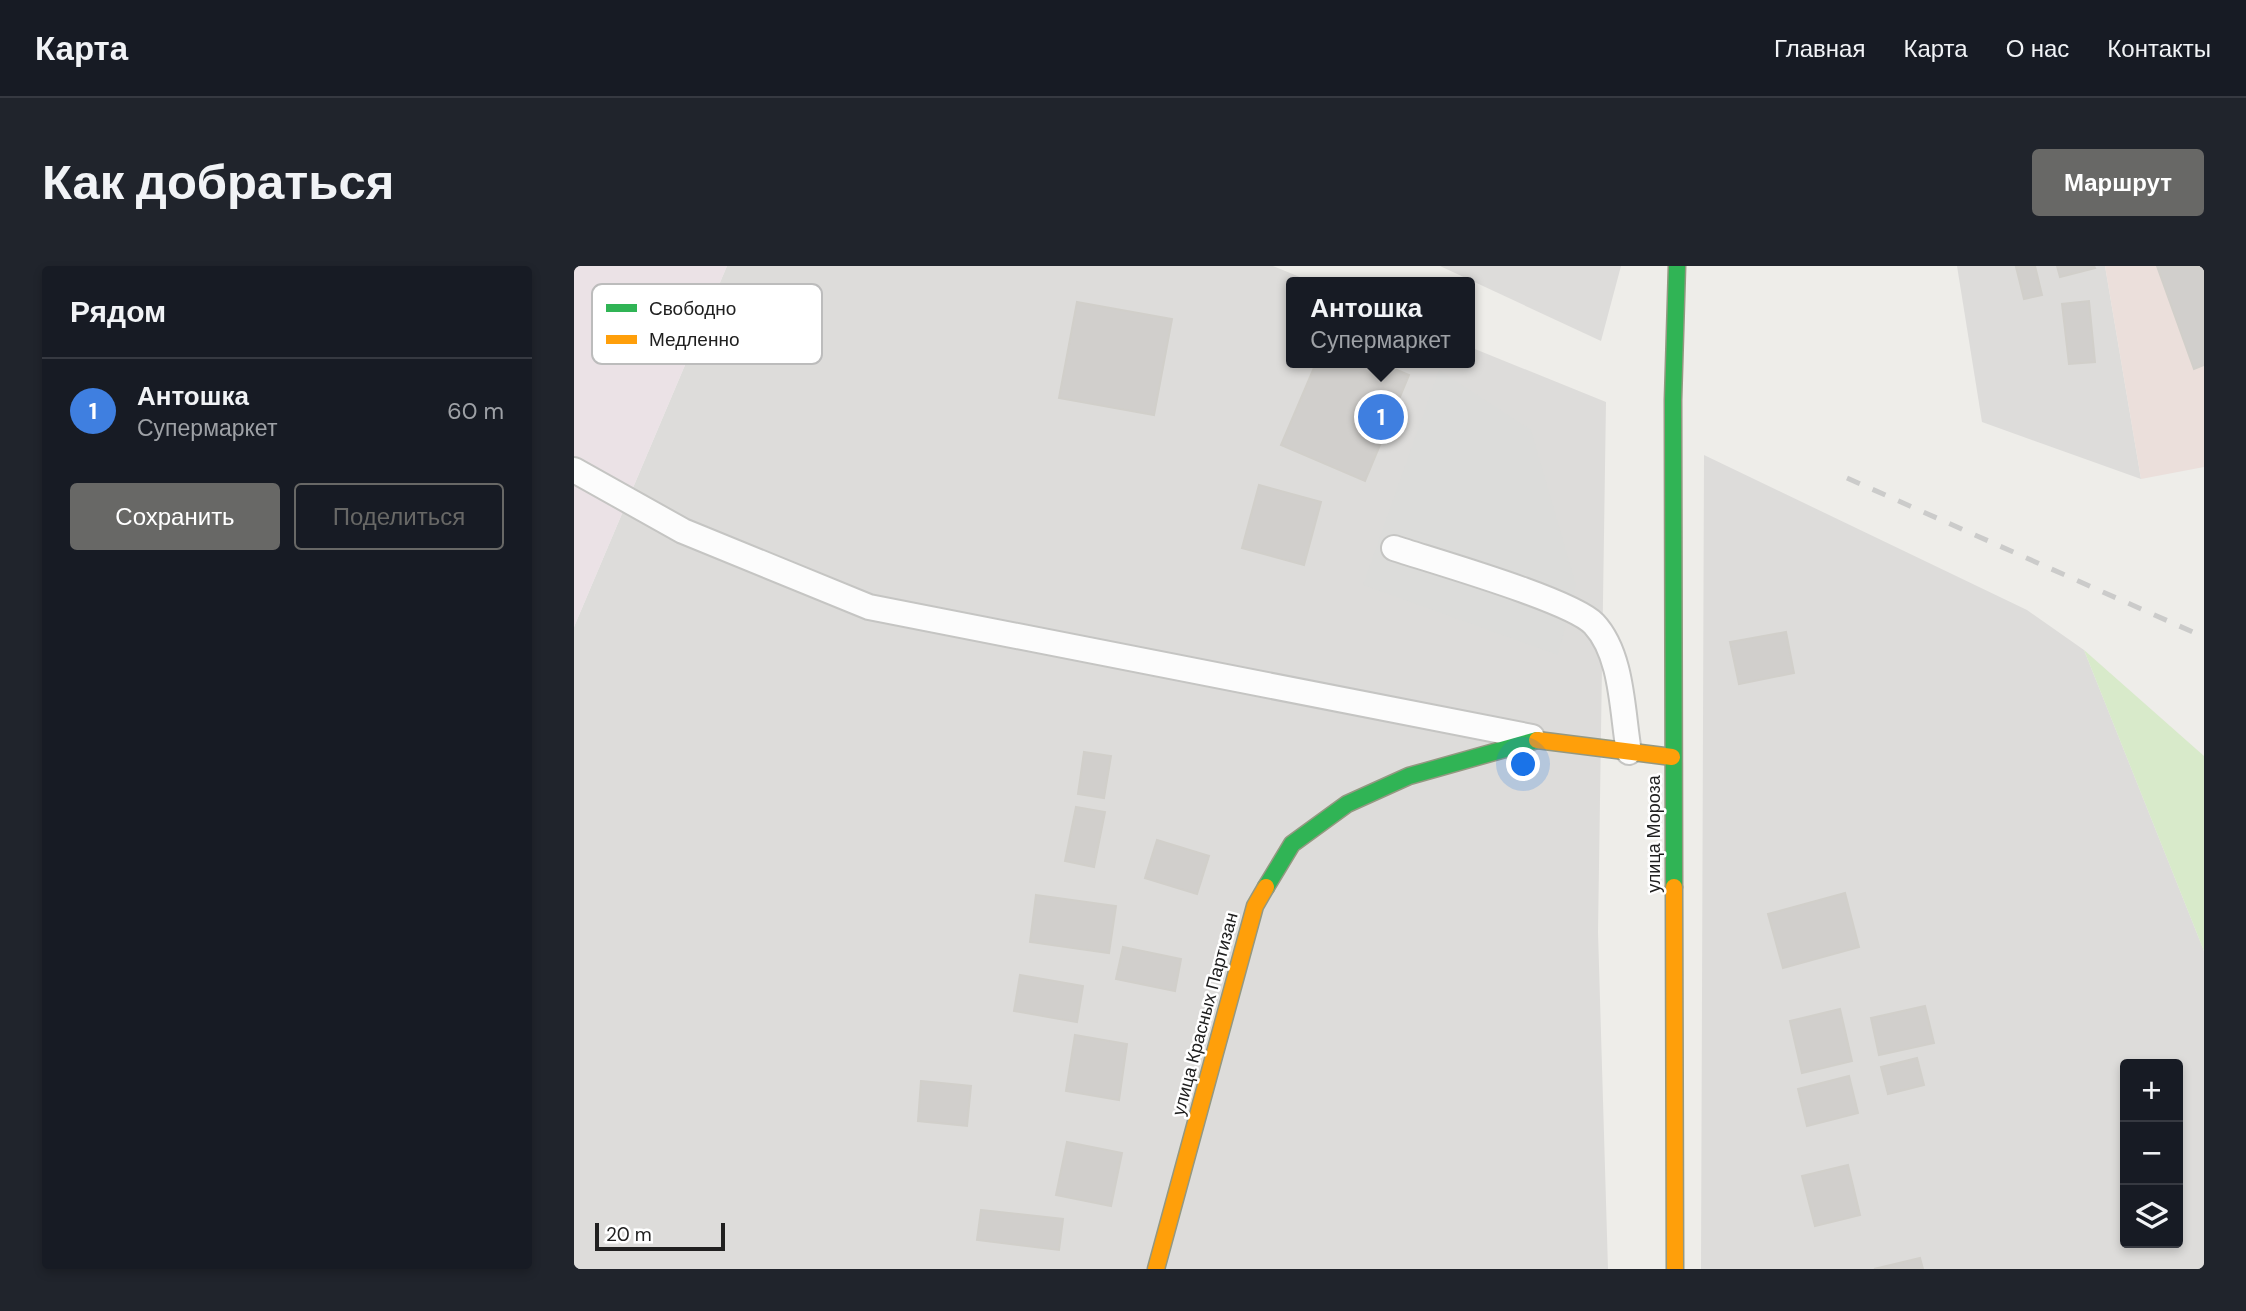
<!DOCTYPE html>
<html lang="ru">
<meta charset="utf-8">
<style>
body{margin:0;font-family:"DM Sans",sans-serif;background:#20242c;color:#f1f3f6}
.controls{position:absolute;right:21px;bottom:21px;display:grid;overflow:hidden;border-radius:7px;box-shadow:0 4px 10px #0003}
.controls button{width:63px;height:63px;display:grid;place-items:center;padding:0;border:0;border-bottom:2px solid #363941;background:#171b24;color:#f1f3f6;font:35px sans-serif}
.scale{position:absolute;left:21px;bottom:18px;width:130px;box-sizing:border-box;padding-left:7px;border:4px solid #202020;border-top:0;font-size:19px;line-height:24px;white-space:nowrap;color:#202020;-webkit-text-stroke:5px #fff;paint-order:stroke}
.you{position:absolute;left:950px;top:499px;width:24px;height:24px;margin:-18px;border:5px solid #fff;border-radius:50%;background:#1a73e8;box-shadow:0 0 0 10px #1a73e833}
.badge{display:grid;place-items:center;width:46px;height:46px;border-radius:50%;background:#686866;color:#fff;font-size:23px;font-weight:700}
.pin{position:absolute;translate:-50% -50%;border:4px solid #fff;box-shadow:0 2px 7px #0006}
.popup{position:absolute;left:712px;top:11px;width:189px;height:91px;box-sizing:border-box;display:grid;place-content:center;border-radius:7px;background:#171b24;filter:drop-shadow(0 2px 5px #0005);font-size:23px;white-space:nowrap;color:#9ea1a6}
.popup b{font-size:26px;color:#f1f3f6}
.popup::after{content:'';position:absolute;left:50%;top:100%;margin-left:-14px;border:14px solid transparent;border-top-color:#171b24}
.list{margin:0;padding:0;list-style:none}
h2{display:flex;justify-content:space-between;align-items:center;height:91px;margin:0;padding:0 28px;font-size:30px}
h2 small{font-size:23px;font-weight:400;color:#9ea1a6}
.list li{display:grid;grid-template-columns:46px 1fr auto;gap:21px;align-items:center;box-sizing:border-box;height:105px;padding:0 28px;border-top:2px solid #363941}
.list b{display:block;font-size:26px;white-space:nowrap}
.list p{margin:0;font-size:23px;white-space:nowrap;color:#9ea1a6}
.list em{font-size:23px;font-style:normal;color:#9ea1a6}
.actions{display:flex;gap:14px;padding:21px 28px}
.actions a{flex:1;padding:16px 0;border:2px solid #686866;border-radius:7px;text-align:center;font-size:24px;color:#686866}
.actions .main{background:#686866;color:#fff}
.icon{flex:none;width:38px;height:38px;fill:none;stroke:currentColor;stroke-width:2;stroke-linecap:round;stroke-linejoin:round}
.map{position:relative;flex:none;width:1630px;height:1003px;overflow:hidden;border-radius:7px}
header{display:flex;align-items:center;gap:42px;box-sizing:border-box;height:98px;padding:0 35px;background:#171b24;border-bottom:2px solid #363941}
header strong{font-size:33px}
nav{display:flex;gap:38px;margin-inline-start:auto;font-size:24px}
.intro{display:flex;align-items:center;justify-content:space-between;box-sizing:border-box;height:168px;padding:0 42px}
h1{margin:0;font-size:49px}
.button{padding:18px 32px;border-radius:7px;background:#686866;color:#fff;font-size:24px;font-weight:700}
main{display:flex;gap:42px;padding:0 42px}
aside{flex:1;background:#171b24;border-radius:7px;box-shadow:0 4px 10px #0003}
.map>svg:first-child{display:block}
.residential{fill:#dddcda;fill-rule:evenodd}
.commercial{fill:#ebdfdb}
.industrial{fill:#ebe2e6}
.religious{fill:#dcdcda}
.grass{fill:#d8eaca}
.building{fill:#d1cfcc;stroke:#d1cfca;stroke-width:2}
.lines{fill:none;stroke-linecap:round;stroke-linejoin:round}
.lane-casing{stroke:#c5c5c3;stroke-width:28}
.fast-casing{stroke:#949881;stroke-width:19}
.slow-casing{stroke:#949881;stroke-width:19}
.lane{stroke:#fcfcfc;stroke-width:24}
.fast{stroke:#30b455;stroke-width:16}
.slow{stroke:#ff9f0a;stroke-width:16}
.rail{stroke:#cbcbca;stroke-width:5;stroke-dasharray:14 14;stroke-linecap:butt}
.labels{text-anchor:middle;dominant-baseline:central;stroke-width:5;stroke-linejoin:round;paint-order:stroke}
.street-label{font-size:18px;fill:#202020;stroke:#fff}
.key{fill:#fff;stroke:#bcbcbc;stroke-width:2}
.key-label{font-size:19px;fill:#202020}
</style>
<header>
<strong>Карта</strong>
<nav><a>Главная</a><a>Карта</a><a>О нас</a><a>Контакты</a></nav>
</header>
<div class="intro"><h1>Как добраться</h1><a class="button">Маршрут</a></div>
<main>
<aside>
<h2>Рядом<small></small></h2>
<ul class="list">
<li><span class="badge" style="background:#3f7fe0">1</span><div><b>Антошка</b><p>Супермаркет</p></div><em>60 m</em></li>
</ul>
<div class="actions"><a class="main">Сохранить</a><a>Поделиться</a></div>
</aside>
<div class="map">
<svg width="1630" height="1003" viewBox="0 0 1630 1003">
<rect width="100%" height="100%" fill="#eeede9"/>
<g class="residential">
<polygon points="153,0 699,0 738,16 718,16 718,97 896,97 896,81 1032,136 1024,666 1034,1003 0,1003 0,361"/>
<polygon points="866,0 1047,0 1027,75"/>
<polygon points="1383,0 1531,0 1567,213 1408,156"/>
<path d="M1130,189l323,155 57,40 120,301v318h-503zM1551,798h53v179h-53z"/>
</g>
<polygon class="commercial" points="1531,0 1630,0 1630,201 1567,213"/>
<polygon class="industrial" points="0,0 153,0 0,361"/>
<polygon class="religious" points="865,104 957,164 1002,319 984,389 789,319"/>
<polygon class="grass" points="1510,384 1630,490 1630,685"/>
<g class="building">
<polygon points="1461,0 1468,29 1450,33 1442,1"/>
<polygon points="1483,0 1520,0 1521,2 1486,11"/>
<polygon points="1583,0 1630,0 1630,99 1620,103"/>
<polygon points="1515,35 1521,96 1495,98 1488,38"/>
<polygon points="503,36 598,53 580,149 485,132"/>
<polygon points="742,97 807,97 835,109 791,215 707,179"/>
<polygon points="685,219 747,236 730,299 668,282"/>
<polygon points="1212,366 1220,407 1165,418 1156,376"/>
<polygon points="510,486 537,490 530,532 504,528"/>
<polygon points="502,541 531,546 520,601 491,595"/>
<polygon points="583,574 635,590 623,628 571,612"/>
<polygon points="1271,627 1285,681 1209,702 1194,648"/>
<polygon points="462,629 542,640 535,687 456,676"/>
<polygon points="549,681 607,693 601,725 542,713"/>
<polygon points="446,709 509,720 503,756 440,745"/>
<polygon points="1351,740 1360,777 1305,789 1297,752"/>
<polygon points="1266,743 1278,795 1228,807 1216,755"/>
<polygon points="501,769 553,778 545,834 492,825"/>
<polygon points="1343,792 1350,819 1314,828 1307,801"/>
<polygon points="1275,810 1284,847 1233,860 1224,823"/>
<polygon points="347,815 397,820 393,860 344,855"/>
<polygon points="493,876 548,887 537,940 482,929"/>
<polygon points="1274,899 1286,949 1241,960 1228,910"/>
<polygon points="407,944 489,953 485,984 403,974"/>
<polygon points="1346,992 1349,1003 1300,1003"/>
</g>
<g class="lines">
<defs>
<g id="lane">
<polyline points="0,204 109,265 295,341 958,471"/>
<path d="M820,282c39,13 177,52 200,76 29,31 28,89 35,128"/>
</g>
<g id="fast">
<polyline points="692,621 718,578 773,538 835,510 963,474"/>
<polyline points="1100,621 1099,134 1103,0"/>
</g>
<g id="slow">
<polyline points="963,474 1098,491"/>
<polyline points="1100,621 1101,1003"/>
<polyline points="582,1003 681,640 692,621"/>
</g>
</defs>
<use href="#lane" class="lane-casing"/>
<use href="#fast" class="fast-casing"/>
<use href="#slow" class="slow-casing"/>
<use href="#lane" class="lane"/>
<use href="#fast" class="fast"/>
<use href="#slow" class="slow"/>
<polyline class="rail" points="1273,212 1630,371"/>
</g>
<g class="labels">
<g class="street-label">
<text transform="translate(1080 568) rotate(-90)">улица Мороза</text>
<text transform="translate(631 748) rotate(-75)">улица Красных Партизан</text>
</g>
</g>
<rect x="18" y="18" width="230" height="80" rx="10" class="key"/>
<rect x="32" y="38" width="31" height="8" fill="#30b455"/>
<rect x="32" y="69" width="31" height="9" fill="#ff9f0a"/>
<g class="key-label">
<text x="75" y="49">Свободно</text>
<text x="75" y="80">Медленно</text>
</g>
</svg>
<div class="controls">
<button>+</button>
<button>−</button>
<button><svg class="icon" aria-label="layers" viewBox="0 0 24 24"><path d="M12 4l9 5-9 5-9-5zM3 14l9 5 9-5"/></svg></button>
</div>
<div class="scale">20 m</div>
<div class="you"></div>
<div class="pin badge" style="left:807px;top:151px;background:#3f7fe0">1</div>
<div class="popup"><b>Антошка</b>Супермаркет</div>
</div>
</main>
